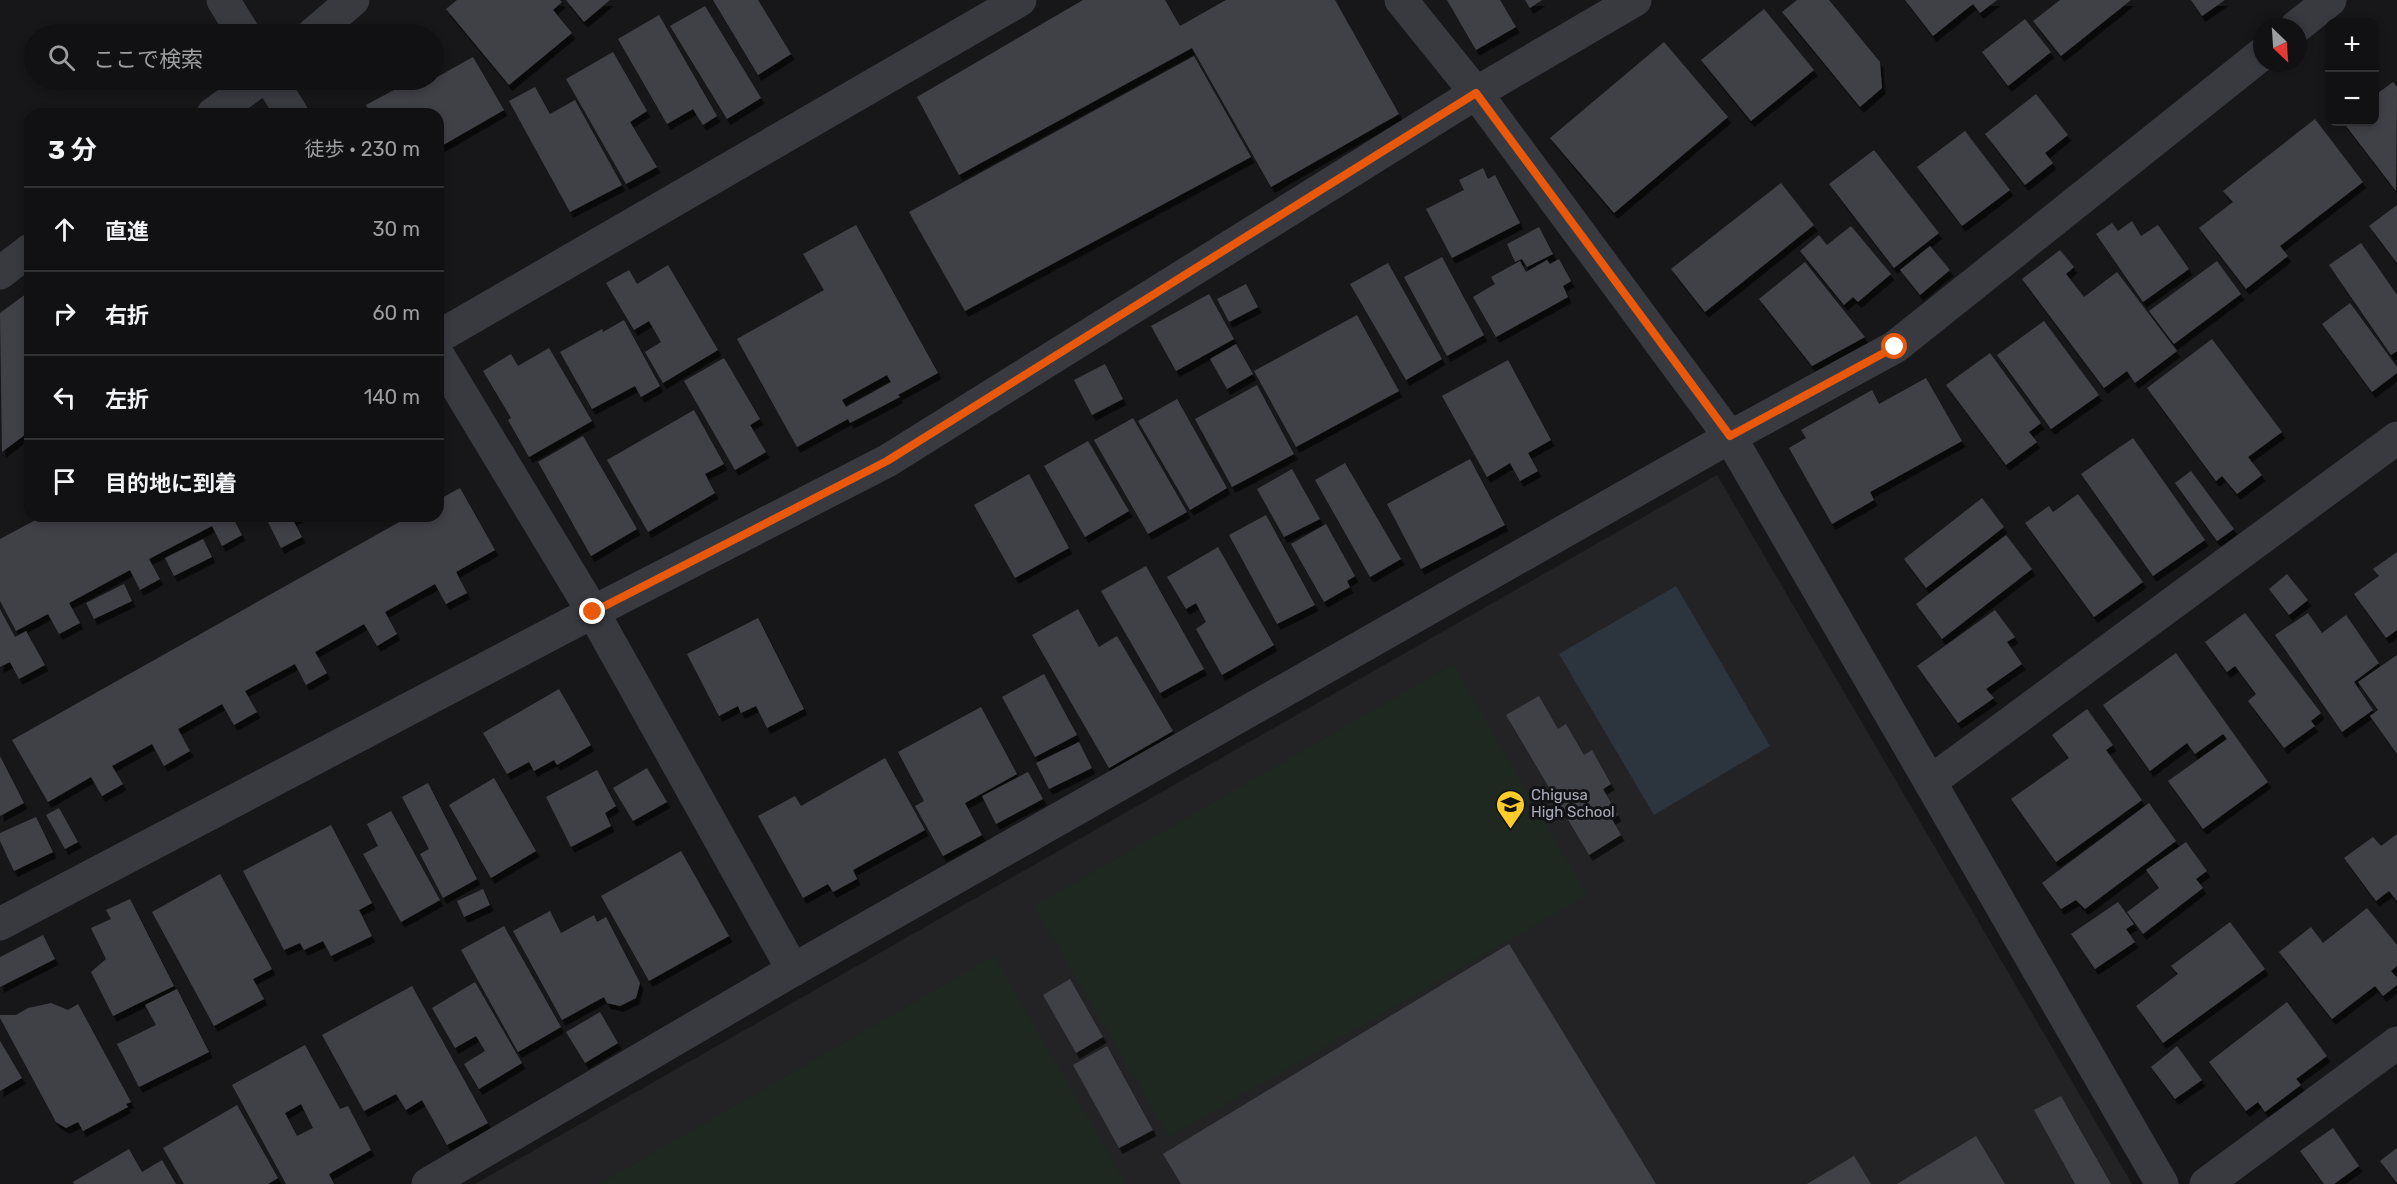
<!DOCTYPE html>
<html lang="ja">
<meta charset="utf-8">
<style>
body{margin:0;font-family:Rubik,"Noto Sans JP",sans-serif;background:#1e1f21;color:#f1f3f6}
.controls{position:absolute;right:18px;top:18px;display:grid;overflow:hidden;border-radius:12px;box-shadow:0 3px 9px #0003}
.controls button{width:54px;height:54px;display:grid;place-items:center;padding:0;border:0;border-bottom:2px solid #303133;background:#111113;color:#f1f3f6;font:30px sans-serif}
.compass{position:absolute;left:2253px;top:18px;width:54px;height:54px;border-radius:50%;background:#111113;box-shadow:0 3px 9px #0003;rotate:155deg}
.stop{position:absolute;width:18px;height:18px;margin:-14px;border:4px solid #ea580c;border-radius:50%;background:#fff}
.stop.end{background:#ea580c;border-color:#fff;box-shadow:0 2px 6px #0008}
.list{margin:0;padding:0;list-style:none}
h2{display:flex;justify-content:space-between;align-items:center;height:78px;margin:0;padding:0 24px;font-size:26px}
h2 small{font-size:20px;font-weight:400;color:#9c9da0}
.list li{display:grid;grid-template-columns:39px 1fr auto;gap:18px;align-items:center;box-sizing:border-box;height:84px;padding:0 24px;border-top:2px solid #303133}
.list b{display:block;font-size:22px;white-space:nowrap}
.list em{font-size:20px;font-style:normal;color:#9c9da0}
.icon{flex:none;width:33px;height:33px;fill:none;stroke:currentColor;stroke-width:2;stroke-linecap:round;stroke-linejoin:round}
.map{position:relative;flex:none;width:2397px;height:1184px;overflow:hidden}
.search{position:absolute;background:#111113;box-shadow:0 3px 9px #0003;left:24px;top:24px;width:420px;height:66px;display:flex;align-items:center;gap:15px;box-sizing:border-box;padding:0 21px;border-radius:33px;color:#9c9da0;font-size:22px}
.panel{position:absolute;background:#111113;box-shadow:0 3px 9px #0003;left:24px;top:108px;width:420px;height:414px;border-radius:18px}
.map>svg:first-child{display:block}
.built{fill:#232326}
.green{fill:#1e2720}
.water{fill:#2c343e}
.building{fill:#414146;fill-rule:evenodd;filter:url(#shadow)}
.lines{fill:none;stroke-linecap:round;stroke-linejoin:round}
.street{stroke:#393a40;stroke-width:33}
.route{stroke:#ea580c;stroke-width:8}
.labels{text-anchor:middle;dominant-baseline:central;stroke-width:6;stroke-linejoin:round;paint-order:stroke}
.poi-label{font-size:15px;fill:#a8acba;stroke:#121214;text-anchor:start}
</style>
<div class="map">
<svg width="2397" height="1184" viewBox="0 0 2397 1184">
<defs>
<filter id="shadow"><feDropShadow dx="3.5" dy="6" stdDeviation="0" flood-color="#0009"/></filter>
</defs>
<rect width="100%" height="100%" fill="#171719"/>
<polygon class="built" points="1717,475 2132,1184 475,1184"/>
<g class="green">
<polygon points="1453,664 1587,895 1169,1137 1034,906"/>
<polygon points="994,956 1126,1184 599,1184"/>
</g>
<polygon class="water" points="1676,586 1770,746 1654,815 1559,654"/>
<g class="building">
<polygon points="457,0 560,0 562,2 553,10 572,33 509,85 446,9"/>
<polygon points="566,0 610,0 584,22"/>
<polygon points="713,0 758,0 791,54 758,75"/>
<polygon points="1083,0 1165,0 1180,26 1226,0 1335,0 1399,114 1271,187 1192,48 959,175 917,97"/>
<polygon points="1447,0 1500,0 1516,27 1476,50"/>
<polygon points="1525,0 1542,0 1530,8"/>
<polygon points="1797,0 1829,0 1880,62 1882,88 1860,107 1782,12"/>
<polygon points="1905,0 1997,0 1980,13 1973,4 1933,36"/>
<polygon points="2060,0 2131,0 2061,56 2033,21"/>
<polygon points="2191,0 2225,0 2202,16"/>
<polygon points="705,6 761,98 727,119 670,26"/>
<polygon points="1764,9 1814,70 1751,121 1701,60"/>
<polygon points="659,15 717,116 703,125 693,109 667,124 618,39"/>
<polygon points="2025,19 2051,52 2008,86 1982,52"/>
<polygon points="1664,42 1728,117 1614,213 1550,138"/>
<polygon points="613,52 647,111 630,122 657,167 626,184 566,79"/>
<polygon points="1194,56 1251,157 965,311 909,212"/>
<polygon points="473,57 504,110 438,148 438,114 371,114 366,105 409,82 414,90"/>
<polygon points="2393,82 2397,87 2396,191 2343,122 2374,122 2374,96"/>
<polygon points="535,87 550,114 575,100 622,185 570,212 509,101"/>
<polygon points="2036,94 2068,135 2045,153 2053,163 2025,185 1985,134"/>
<polygon points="2315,119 2363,182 2280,246 2288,256 2246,289 2199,228 2233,202 2223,191"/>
<polygon points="1965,131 2010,190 1962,226 1917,167"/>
<polygon points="1874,150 1939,233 1894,268 1829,184"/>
<polygon points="1483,168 1488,179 1495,175 1520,223 1452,258 1426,209 1464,190 1459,180"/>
<polygon points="1781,183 1814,225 1705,312 1671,269"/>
<polygon points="2397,205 2397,263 2369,226"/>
<polygon points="2132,221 2141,236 2158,225 2189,269 2143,302 2096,234 2112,223 2118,231"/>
<path d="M856,225l82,148 -40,22 2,2 -50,26 -2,-4 -51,28 -60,-108 87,-49 -21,-36zM887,375l4,7 -45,25 -4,-7z"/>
<polygon points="1851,226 1891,274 1858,302 1853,297 1844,305 1800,251 1819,235 1827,245"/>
<polygon points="1539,227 1553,254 1527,267 1522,259 1515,262 1507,244"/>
<polygon points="2361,243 2397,295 2397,351 2391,355 2329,265"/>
<polygon points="1930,246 1950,270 1920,295 1900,270"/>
<polygon points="2060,250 2074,267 2066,274 2084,297 2117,272 2177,351 2135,383 2127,371 2104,388 2022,279"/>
<polygon points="1442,257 1484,335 1447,356 1404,277"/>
<polygon points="1559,259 1571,281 1563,286 1568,297 1496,337 1473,297 1495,284 1491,277 1520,261 1526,272 1547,260 1550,264"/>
<polygon points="2217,261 2241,294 2174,344 2149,311"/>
<polygon points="1805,262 1865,337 1812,366 1759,299"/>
<polygon points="1388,263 1442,359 1406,380 1350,284"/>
<polygon points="668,265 718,350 663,383 645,352 661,342 649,321 634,330 606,283 629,270 637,284"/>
<polygon points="1246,284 1258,307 1229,322 1217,299"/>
<polygon points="30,291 30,431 2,452 0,313"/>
<polygon points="1209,294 1234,339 1176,371 1151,326"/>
<polygon points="2350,303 2397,367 2397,373 2372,392 2322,324"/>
<polygon points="1357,315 1399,391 1296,447 1254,371"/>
<polygon points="624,320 660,386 641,397 635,386 592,409 560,352 602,329 603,332"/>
<polygon points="2044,321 2099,395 2051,429 1997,355"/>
<polygon points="2212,339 2282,432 2248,457 2262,475 2237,494 2222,476 2216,481 2147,388"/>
<polygon points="1236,344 1253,374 1227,389 1210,359"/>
<polygon points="549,348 592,421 529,457 508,420 511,418 483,371 511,354 518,366"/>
<polygon points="1990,353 2041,423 2029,432 2037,442 2006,465 1946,385"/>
<polygon points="724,358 760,419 750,425 766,452 735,470 684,381"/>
<polygon points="1508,360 1551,440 1528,453 1538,471 1520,481 1510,463 1487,477 1442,396"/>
<polygon points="1105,364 1123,399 1092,415 1074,380"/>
<polygon points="1926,378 1962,441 1870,492 1874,500 1832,524 1789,448 1806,438 1801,430 1872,390 1879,404"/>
<polygon points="1257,385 1294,454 1232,487 1195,419"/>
<polygon points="1177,399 1227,488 1190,510 1138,421"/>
<polygon points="694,410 724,464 705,474 715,493 648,532 607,460"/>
<polygon points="1133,418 1187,512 1148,534 1094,440"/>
<polygon points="583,436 637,529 591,556 538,462"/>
<polygon points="2133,438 2205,540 2153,576 2081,474"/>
<polygon points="1088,441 1129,511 1085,537 1044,466"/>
<polygon points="1470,459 1505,525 1421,569 1387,504"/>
<polygon points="1345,463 1401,559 1370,577 1315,480"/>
<polygon points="1292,469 1320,519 1284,537 1257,489"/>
<polygon points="2191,471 2234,529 2217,541 2175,483"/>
<polygon points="1029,474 1069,548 1015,578 974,505"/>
<polygon points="460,488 495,550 456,572 467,593 446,604 435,584 385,612 397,634 377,646 364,624 315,652 327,673 306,685 295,664 245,691 257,712 234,725 222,704 178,729 190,751 164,766 152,744 112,766 123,784 102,796 91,777 48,802 12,740 410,516 438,516 438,500"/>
<polygon points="2078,494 2143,582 2094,617 2025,523 2049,506 2053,512"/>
<polygon points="1982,498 2004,527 1926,588 1904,559"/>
<polygon points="1266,515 1315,605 1277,624 1229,535"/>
<polygon points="43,516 232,516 242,535 222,546 212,526 149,559 160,579 140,590 130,570 69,603 80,623 59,634 48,614 16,631 0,601 0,539"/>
<polygon points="265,516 301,516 293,520 302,537 281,548"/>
<polygon points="1326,524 1355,576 1347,581 1350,587 1324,602 1291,544"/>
<polygon points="2006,535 2032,569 1942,639 1916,604"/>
<polygon points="203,539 212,557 174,576 165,558"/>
<polygon points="1218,547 1274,645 1222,675 1196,629 1206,622 1196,603 1186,609 1167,577"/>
<polygon points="2397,552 2397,630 2386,638 2354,594 2379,576 2373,569"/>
<polygon points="1146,566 1204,669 1160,693 1101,591"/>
<polygon points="2287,574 2308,600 2289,615 2269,589"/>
<polygon points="124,584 132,601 94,619 86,603"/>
<polygon points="0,609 15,637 26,631 45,665 19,679 10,662 0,667"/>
<polygon points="1078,609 1099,647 1117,636 1173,731 1109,768 1032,635"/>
<polygon points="1995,610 2015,637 2007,642 2022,664 1986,689 1994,698 1958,723 1917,666"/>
<polygon points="2245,613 2321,713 2311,721 2315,726 2284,748 2248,701 2256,694 2235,666 2227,672 2205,642"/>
<polygon points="2308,613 2322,633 2346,615 2379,663 2354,682 2373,710 2342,732 2275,635"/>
<polygon points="758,618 804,709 767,728 756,706 741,713 738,706 719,716 687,654"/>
<polygon points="2176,653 2268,782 2203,829 2168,781 2227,739 2223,734 2195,754 2187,743 2150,771 2103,705"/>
<polygon points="2397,655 2397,754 2370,716 2378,710 2358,682"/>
<polygon points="1044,674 1077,735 1035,757 1002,697"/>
<polygon points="559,689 591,745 557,765 554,760 534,771 529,762 507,774 483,733"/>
<polygon points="1539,696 1558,729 1566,724 1584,755 1592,750 1611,784 1603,789 1618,815 1612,819 1621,835 1589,855 1506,715"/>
<polygon points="981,707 1017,774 965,803 982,835 943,856 915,806 924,801 898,752"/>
<polygon points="2087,709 2113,745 2106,750 2142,800 2056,862 2011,799 2069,758 2052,735"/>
<polygon points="1079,742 1092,768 1049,789 1036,763"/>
<polygon points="0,756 24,803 0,816"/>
<polygon points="885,758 925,830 853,870 857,879 833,892 828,884 803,898 758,816 795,796 801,806"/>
<polygon points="647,768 667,802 633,821 613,788"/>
<polygon points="597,770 616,806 605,813 611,826 571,847 546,797"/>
<polygon points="1028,772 1043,799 996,824 982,796"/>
<polygon points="494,778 536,851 491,878 449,805"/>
<polygon points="428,783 477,879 443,898 420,854 429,849 402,797"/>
<polygon points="2149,803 2176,841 2085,909 2076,900 2061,909 2042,883"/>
<polygon points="59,808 78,842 65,849 46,815"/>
<polygon points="391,811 440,900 401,922 363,854 378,846 367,824"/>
<polygon points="36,817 53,852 14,871 0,841 0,833"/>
<polygon points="331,825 372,903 359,910 372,936 331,956 323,941 304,950 300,943 284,950 243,871"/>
<polygon points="2397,834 2397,901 2389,891 2376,901 2344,858 2373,837 2381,846"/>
<polygon points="2186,842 2207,871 2196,879 2203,888 2143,934 2127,912 2159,888 2146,870"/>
<polygon points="681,851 729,936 649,981 601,896"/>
<polygon points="220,874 272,969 253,979 264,999 214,1026 152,912"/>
<polygon points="483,889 490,905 464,917 457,901"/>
<polygon points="130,899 174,986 113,1016 91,972 106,959 91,928 111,919 106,910"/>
<polygon points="2118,902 2134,924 2126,929 2135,942 2095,969 2071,934"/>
<polygon points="2367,908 2397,945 2397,966 2391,971 2397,978 2397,985 2383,996 2375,986 2332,1019 2279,952 2311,927 2323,943"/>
<polygon points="550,911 561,933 594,915 597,922 606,917 640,983 636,998 620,1006 607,1003 604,997 562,1020 513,931"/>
<polygon points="2230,922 2265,969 2163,1043 2136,1006 2178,974 2171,966"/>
<polygon points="504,926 561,1027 518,1052 461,950"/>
<polygon points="43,935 55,959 0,987 0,957"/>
<polygon points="1509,944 1656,1184 1181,1184 1163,1154"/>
<polygon points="1070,979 1103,1037 1076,1053 1043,995"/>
<polygon points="475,982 522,1063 479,1089 464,1064 485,1051 476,1036 455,1048 432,1008"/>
<polygon points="412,986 488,1123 447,1145 422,1100 406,1110 396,1094 364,1111 322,1035"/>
<polygon points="177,989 209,1052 139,1087 117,1044 156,1025 145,1005"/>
<polygon points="2287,1002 2327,1056 2296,1079 2301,1085 2265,1112 2258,1102 2246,1111 2209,1062"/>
<polygon points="51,1003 68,1010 78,1004 131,1102 126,1104 128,1107 83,1131 78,1122 66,1128 56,1122 0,1018 0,1015 16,1015 28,1008"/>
<polygon points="600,1012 618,1043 585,1063 566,1032"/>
<polygon points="0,1041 22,1078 0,1091"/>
<path d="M305,1045l35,64 8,-3 23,44 -42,24 5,10h-48l-54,-99zM301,1104l12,24 -16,8 -12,-23z"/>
<polygon points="1107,1046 1153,1130 1119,1148 1073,1065"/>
<polygon points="2177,1046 2202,1080 2175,1099 2151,1067"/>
<polygon points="2061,1096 2111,1184 2075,1184 2034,1110"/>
<polygon points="237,1105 278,1178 268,1184 184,1184 163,1148"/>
<polygon points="2333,1128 2359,1166 2334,1184 2324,1184 2300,1151"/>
<polygon points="1976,1136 2005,1184 1897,1184"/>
<polygon points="2397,1148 2397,1183 2380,1161"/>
<polygon points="129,1149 142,1172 162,1160 176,1184 74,1184 73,1182"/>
<polygon points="1854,1156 1871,1184 1807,1184"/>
</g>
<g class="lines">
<g class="street">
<polyline points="223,0 244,34"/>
<polyline points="1401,0 1476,93 1730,437 1930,782 2397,438"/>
<polyline points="2296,27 2330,0"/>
<polyline points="313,34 353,0"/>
<polyline points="271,80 292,114"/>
<polyline points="213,114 259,80"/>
<polyline points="0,273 30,250"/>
<polyline points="438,337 1020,0"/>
<polyline points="438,355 593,612 793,970"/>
<polyline points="1930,782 2162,1184"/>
<polyline points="0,924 593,612 887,461 1476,93 1635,0"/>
<polyline points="428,1184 793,970 1730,437 1895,347 2262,54"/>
<polyline points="2206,1184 2397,1043"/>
</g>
</g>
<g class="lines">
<polyline class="route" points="593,612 887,461 1476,93 1730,436 1895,347"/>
</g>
<defs>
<symbol id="school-pin" viewBox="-11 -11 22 30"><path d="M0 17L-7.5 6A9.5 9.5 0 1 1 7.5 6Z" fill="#fecc29" stroke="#121214"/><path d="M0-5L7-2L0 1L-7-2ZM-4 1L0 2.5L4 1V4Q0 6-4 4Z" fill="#111"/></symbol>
</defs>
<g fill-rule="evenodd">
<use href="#school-pin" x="1494" y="788" width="33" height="45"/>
</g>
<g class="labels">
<g class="poi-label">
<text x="1531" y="795">Chigusa<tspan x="1531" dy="17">High School</tspan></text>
</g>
</g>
</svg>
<div class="controls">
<button>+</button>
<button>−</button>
</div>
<svg class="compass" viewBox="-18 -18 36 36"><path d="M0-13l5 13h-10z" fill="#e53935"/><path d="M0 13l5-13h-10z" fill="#9c9da0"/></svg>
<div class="stop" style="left:1895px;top:347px"></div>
<div class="stop end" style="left:593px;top:612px"></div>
<div class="search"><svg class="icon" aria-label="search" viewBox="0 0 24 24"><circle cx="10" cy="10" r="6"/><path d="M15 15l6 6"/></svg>ここで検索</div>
<section class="panel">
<h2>3 分<small>徒歩 · 230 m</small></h2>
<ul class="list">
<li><svg class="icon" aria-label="ahead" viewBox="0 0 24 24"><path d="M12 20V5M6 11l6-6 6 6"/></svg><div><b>直進</b></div><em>30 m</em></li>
<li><svg class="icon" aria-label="right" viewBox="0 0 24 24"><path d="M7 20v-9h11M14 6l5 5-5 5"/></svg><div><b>右折</b></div><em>60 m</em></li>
<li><svg class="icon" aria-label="left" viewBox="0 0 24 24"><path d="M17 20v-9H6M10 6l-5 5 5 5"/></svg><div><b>左折</b></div><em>140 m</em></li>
<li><svg class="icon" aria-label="arrive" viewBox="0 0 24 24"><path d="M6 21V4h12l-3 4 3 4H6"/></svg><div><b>目的地に到着</b></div></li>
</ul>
</section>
</div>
